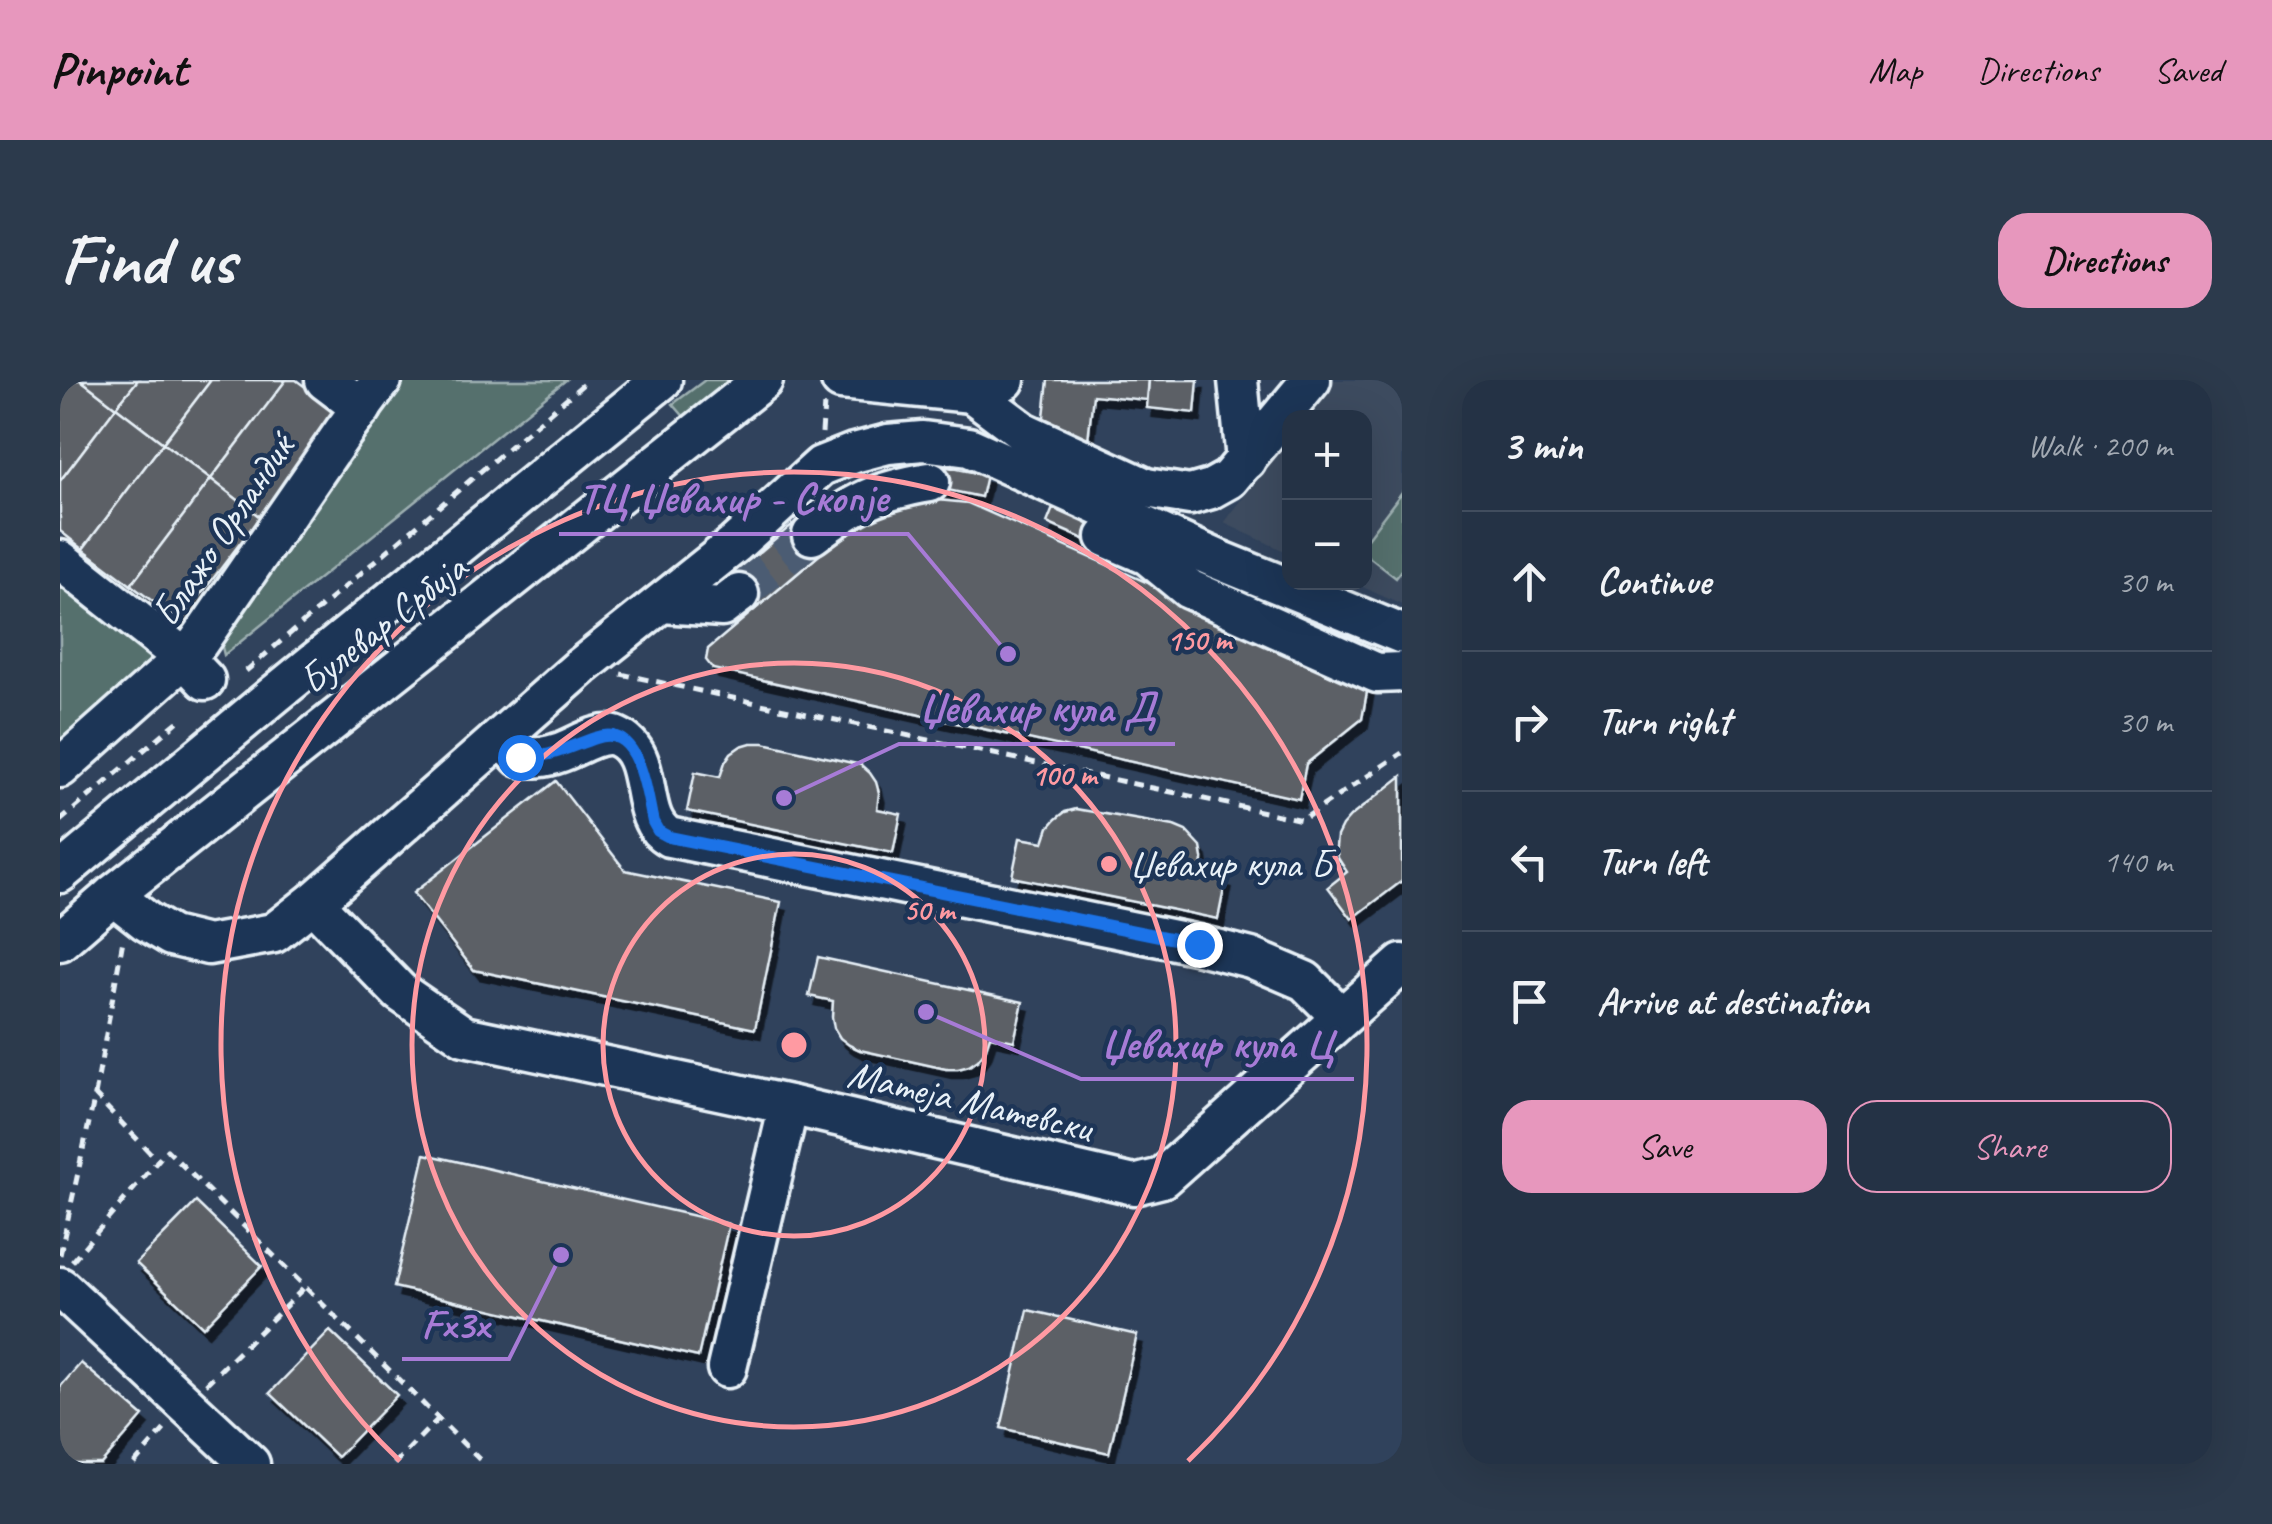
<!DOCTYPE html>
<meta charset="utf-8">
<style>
body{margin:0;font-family:Caveat,sans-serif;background:#2c3a4c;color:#f1f3f6}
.controls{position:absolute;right:30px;top:30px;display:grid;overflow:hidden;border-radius:20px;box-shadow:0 10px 40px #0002}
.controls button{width:90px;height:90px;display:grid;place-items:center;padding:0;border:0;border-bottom:2px solid #414d5e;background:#243245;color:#f1f3f6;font:50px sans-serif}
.stop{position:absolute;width:30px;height:30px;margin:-22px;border:8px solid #1a73e8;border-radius:50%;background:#fff}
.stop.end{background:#1a73e8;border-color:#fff;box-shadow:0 2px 10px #0008}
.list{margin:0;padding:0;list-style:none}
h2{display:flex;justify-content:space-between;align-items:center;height:130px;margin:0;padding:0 40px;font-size:42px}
h2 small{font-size:32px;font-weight:400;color:#a3aab3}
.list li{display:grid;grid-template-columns:65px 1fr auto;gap:30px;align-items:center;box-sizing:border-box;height:140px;padding:0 40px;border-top:2px solid #414d5e}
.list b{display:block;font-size:38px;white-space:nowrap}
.list em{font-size:32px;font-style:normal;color:#a3aab3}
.actions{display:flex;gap:20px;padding:30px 40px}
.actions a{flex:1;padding:22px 0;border:2px solid #e797bd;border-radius:30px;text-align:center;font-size:35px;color:#e797bd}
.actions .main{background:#e797bd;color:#111}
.icon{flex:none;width:55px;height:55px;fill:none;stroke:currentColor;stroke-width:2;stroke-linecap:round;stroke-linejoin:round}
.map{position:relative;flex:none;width:1342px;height:1084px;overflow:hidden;border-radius:30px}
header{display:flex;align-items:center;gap:60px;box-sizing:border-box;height:140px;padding:0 50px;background:#e797bd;color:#111}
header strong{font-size:48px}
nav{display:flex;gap:55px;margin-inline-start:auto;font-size:35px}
.intro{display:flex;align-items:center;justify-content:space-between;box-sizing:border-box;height:240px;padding:0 60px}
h1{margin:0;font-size:70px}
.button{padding:25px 45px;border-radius:30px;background:#e797bd;color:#111;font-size:35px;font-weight:700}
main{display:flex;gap:60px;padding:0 60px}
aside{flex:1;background:#243245;border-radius:30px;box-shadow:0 10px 40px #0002}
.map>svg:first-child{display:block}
.built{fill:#3d4b5f}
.green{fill:#546f6d;stroke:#9eb0b2;stroke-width:2.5}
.building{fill:#5b6066;stroke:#e8f1f8;stroke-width:2.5;filter:url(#shadow)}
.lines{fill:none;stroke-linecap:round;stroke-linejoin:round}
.minor-tunnel{stroke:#4c5c73;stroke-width:38;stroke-dasharray:38 19;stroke-linecap:butt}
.minor-casing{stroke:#e8f1f8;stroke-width:45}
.path{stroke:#e8f1f8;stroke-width:5;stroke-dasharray:10 8;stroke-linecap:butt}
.minor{stroke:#1d3557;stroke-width:38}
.route{stroke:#1a73e8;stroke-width:12}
.ring{fill:none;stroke:#ff9aa2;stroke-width:5}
.poi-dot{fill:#ff9aa2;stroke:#1d3557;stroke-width:4}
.labels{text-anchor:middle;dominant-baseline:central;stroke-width:9;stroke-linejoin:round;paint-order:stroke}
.street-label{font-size:40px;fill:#e8f1f8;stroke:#1d3557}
.poi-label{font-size:40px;fill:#e8f1f8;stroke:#1d3557;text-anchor:start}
.centre{fill:#ff9aa2;stroke:#1d3557;stroke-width:5}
.ring-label{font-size:30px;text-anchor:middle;font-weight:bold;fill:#ff9aa2;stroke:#1d3557;stroke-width:9;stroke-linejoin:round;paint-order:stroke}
.leader{fill:none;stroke:#a77bd6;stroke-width:4}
.callout-dot{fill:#a77bd6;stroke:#1d3557;stroke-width:4}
.callout-label{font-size:42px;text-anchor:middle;font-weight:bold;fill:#a77bd6;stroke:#1d3557;stroke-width:9;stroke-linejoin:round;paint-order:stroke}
</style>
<header>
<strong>Pinpoint</strong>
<nav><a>Map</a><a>Directions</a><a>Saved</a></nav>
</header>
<div class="intro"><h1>Find us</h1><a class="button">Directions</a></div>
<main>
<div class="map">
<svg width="1342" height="1084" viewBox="0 0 1342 1084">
<defs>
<filter id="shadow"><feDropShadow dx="5.5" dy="9" stdDeviation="0" flood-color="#0009"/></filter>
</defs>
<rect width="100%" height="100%" fill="#30425c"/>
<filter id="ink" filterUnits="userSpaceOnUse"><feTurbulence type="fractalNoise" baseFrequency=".01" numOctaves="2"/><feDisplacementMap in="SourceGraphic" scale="20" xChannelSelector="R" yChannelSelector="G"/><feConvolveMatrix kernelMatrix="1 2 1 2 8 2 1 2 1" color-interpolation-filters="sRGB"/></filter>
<g filter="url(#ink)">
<g class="built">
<polygon points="1274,0 1342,0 1342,225 1294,203 1304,202 1304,38 1245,38"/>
<polygon points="1229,58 1229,173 1164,143"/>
</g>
<g class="green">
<polygon points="341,0 506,0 164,275 159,255"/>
<polygon points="645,0 678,0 627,40 613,24"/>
<polygon points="1342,112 1342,190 1336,198 1305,174 1305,161"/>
<polygon points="0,182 124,278 0,388"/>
</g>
<g class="building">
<polygon points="5,0 21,0 56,27 0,101 0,7"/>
<polygon points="21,0 78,0 56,27"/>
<polygon points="78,0 151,0 103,63 56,27"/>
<polygon points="151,0 226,0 151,99 103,63"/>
<polygon points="226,0 236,0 279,32 200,137 151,99"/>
<polygon points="988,0 1089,0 1087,20 1033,15 1028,60 982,55"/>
<polygon points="1089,0 1138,0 1135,33 1087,28"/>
<polygon points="56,27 103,63 23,169 0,151 0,101"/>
<polygon points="103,63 151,99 71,205 23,169"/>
<polygon points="888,87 926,95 921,117 888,110 858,116 854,93"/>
<polygon points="151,99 200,137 120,242 71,205"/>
<polygon points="877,120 908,123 1309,301 1302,339 1246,384 1239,419 653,289 646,280 648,269 765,170 816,136 846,124"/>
<polygon points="995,123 1058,151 1049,170 987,143"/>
<polygon points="739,139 765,170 693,231 667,200"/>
<polygon points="1265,242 1323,268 1315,286 1257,260"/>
<polygon points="691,363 704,363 801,385 810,393 816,402 819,413 817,429 841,434 833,473 627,431 635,392 660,397 665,382 671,373 681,366"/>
<polygon points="1342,396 1342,501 1292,539 1268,507 1287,492 1278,478 1276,467 1277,456 1282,446 1290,437"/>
<polygon points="496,401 565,490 721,522 695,649 414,590 353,513"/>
<polygon points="1016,429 1114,446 1126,451 1141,467 1143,478 1142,494 1166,499 1158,539 952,497 960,458 984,462 989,447 996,439 1005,432"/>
<polygon points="758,577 963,622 954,661 930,656 925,671 918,680 909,686 898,689 886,689 800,670 789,665 780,658 774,648 772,637 773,621 749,616"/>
<polygon points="365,774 669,844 638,977 334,907"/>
<polygon points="136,822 202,886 143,947 76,883"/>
<polygon points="968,930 1077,955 1049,1073 941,1048"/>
<polygon points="270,951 337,1015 277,1077 210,1013"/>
<polygon points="21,983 83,1036 41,1084 0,1084 0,1007"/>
</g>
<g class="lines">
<polyline class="minor-tunnel" points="679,214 752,155"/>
<defs>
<g id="minor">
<polyline points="265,0 302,28"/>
<polyline points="781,0 912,13 945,0"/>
<polyline points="1178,0 1186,80"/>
<polyline points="912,13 964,52 1086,108 1130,115 1151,109 1169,99 1251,0"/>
<path d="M752,155c43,-33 64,-44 118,-53"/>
<polyline points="1046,157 1088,175 1129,209 1317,293 1342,292"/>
<polyline points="0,180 124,278 0,388"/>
<polyline points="602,223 662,227 679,214"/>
<polyline points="145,300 124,278 138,263 284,51 322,0"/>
<path d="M442,357l18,20c14,1 25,1 38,-4 18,-5 41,-24 59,-16 40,18 17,81 52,100l530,108 52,13 54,23 36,36"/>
<polyline points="0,493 214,315 602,0"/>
<polyline points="53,515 86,541 111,556 148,565 214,553 256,520 522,286 675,164 761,86 794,73 828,64 863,61 909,67 1157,179 1342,254"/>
<polyline points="256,520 266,536 340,612 404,656 729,725 1074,805 1102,798 1342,584"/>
<polyline points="0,561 53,515 703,0"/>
<polyline points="0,907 190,1084"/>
<polyline points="667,988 729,725"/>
</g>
</defs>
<use href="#minor" class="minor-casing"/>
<g class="path">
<polyline points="762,53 764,24"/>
<polyline points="186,291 528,0"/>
<polyline points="561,294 1242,440 1342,373"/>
<polyline points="0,441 123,337"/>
<polyline points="35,715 63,560"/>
<polyline points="0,875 35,715 98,781"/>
<polyline points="12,881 107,770 424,1084"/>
<polyline points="146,1004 245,907"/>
<polyline points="74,1084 108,1045"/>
<polyline points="334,1084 378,1039"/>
</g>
<use href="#minor" class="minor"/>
</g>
</g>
<g class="lines" filter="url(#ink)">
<path class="route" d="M460,377c29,2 48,-10 75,-19 45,-16 51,54 58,84l5,9 11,6 530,107"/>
</g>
<g class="ring">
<circle cx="734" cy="665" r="191"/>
<circle cx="734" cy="665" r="382"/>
<path d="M340 1081A573 573 0 1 1 1128 1081"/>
</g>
<circle class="poi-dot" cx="1049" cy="484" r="10"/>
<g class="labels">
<g class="street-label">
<text transform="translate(163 150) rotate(-56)">Блажо Орландиќ</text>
<text transform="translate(323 244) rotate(-38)">Булевар Србија</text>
<text transform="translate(910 721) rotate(13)">Матеја Матевски</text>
</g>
<g class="poi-label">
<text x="1069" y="484">Џевахир кула Б</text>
</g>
</g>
<circle cx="734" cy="665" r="15" class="centre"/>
<g class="ring-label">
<text x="1139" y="270">150 m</text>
<text x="1004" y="405">100 m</text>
<text x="869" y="540">50 m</text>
</g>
<path class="leader" d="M948 274L848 154H499M724 418L839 364H1115M866 632L1021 699H1294M501 875L449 979H342"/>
<g class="callout-dot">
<circle cx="948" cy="274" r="10"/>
<circle cx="724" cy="418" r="10"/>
<circle cx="866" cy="632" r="10"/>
<circle cx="501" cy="875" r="10"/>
</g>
<g class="callout-label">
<text x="673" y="132">ТЦ Џевахир - Скопје</text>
<text x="977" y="342">Џевахир кула Д</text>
<text x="1157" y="678">Џевахир кула Ц</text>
<text x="395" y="958">Fx3x</text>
</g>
</svg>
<div class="controls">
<button>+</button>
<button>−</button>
</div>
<div class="stop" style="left:460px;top:377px"></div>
<div class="stop end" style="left:1139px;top:564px"></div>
</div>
<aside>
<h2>3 min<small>Walk · 200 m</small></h2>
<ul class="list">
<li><svg class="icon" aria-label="ahead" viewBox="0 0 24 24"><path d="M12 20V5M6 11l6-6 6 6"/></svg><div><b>Continue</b></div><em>30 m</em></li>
<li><svg class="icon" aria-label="right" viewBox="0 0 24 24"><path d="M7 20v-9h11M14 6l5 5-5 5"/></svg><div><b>Turn right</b></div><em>30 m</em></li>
<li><svg class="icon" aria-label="left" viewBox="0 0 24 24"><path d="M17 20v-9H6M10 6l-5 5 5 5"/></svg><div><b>Turn left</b></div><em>140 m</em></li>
<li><svg class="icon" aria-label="arrive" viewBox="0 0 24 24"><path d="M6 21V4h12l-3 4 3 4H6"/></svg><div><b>Arrive at destination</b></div></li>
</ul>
<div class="actions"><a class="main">Save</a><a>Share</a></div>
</aside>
</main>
